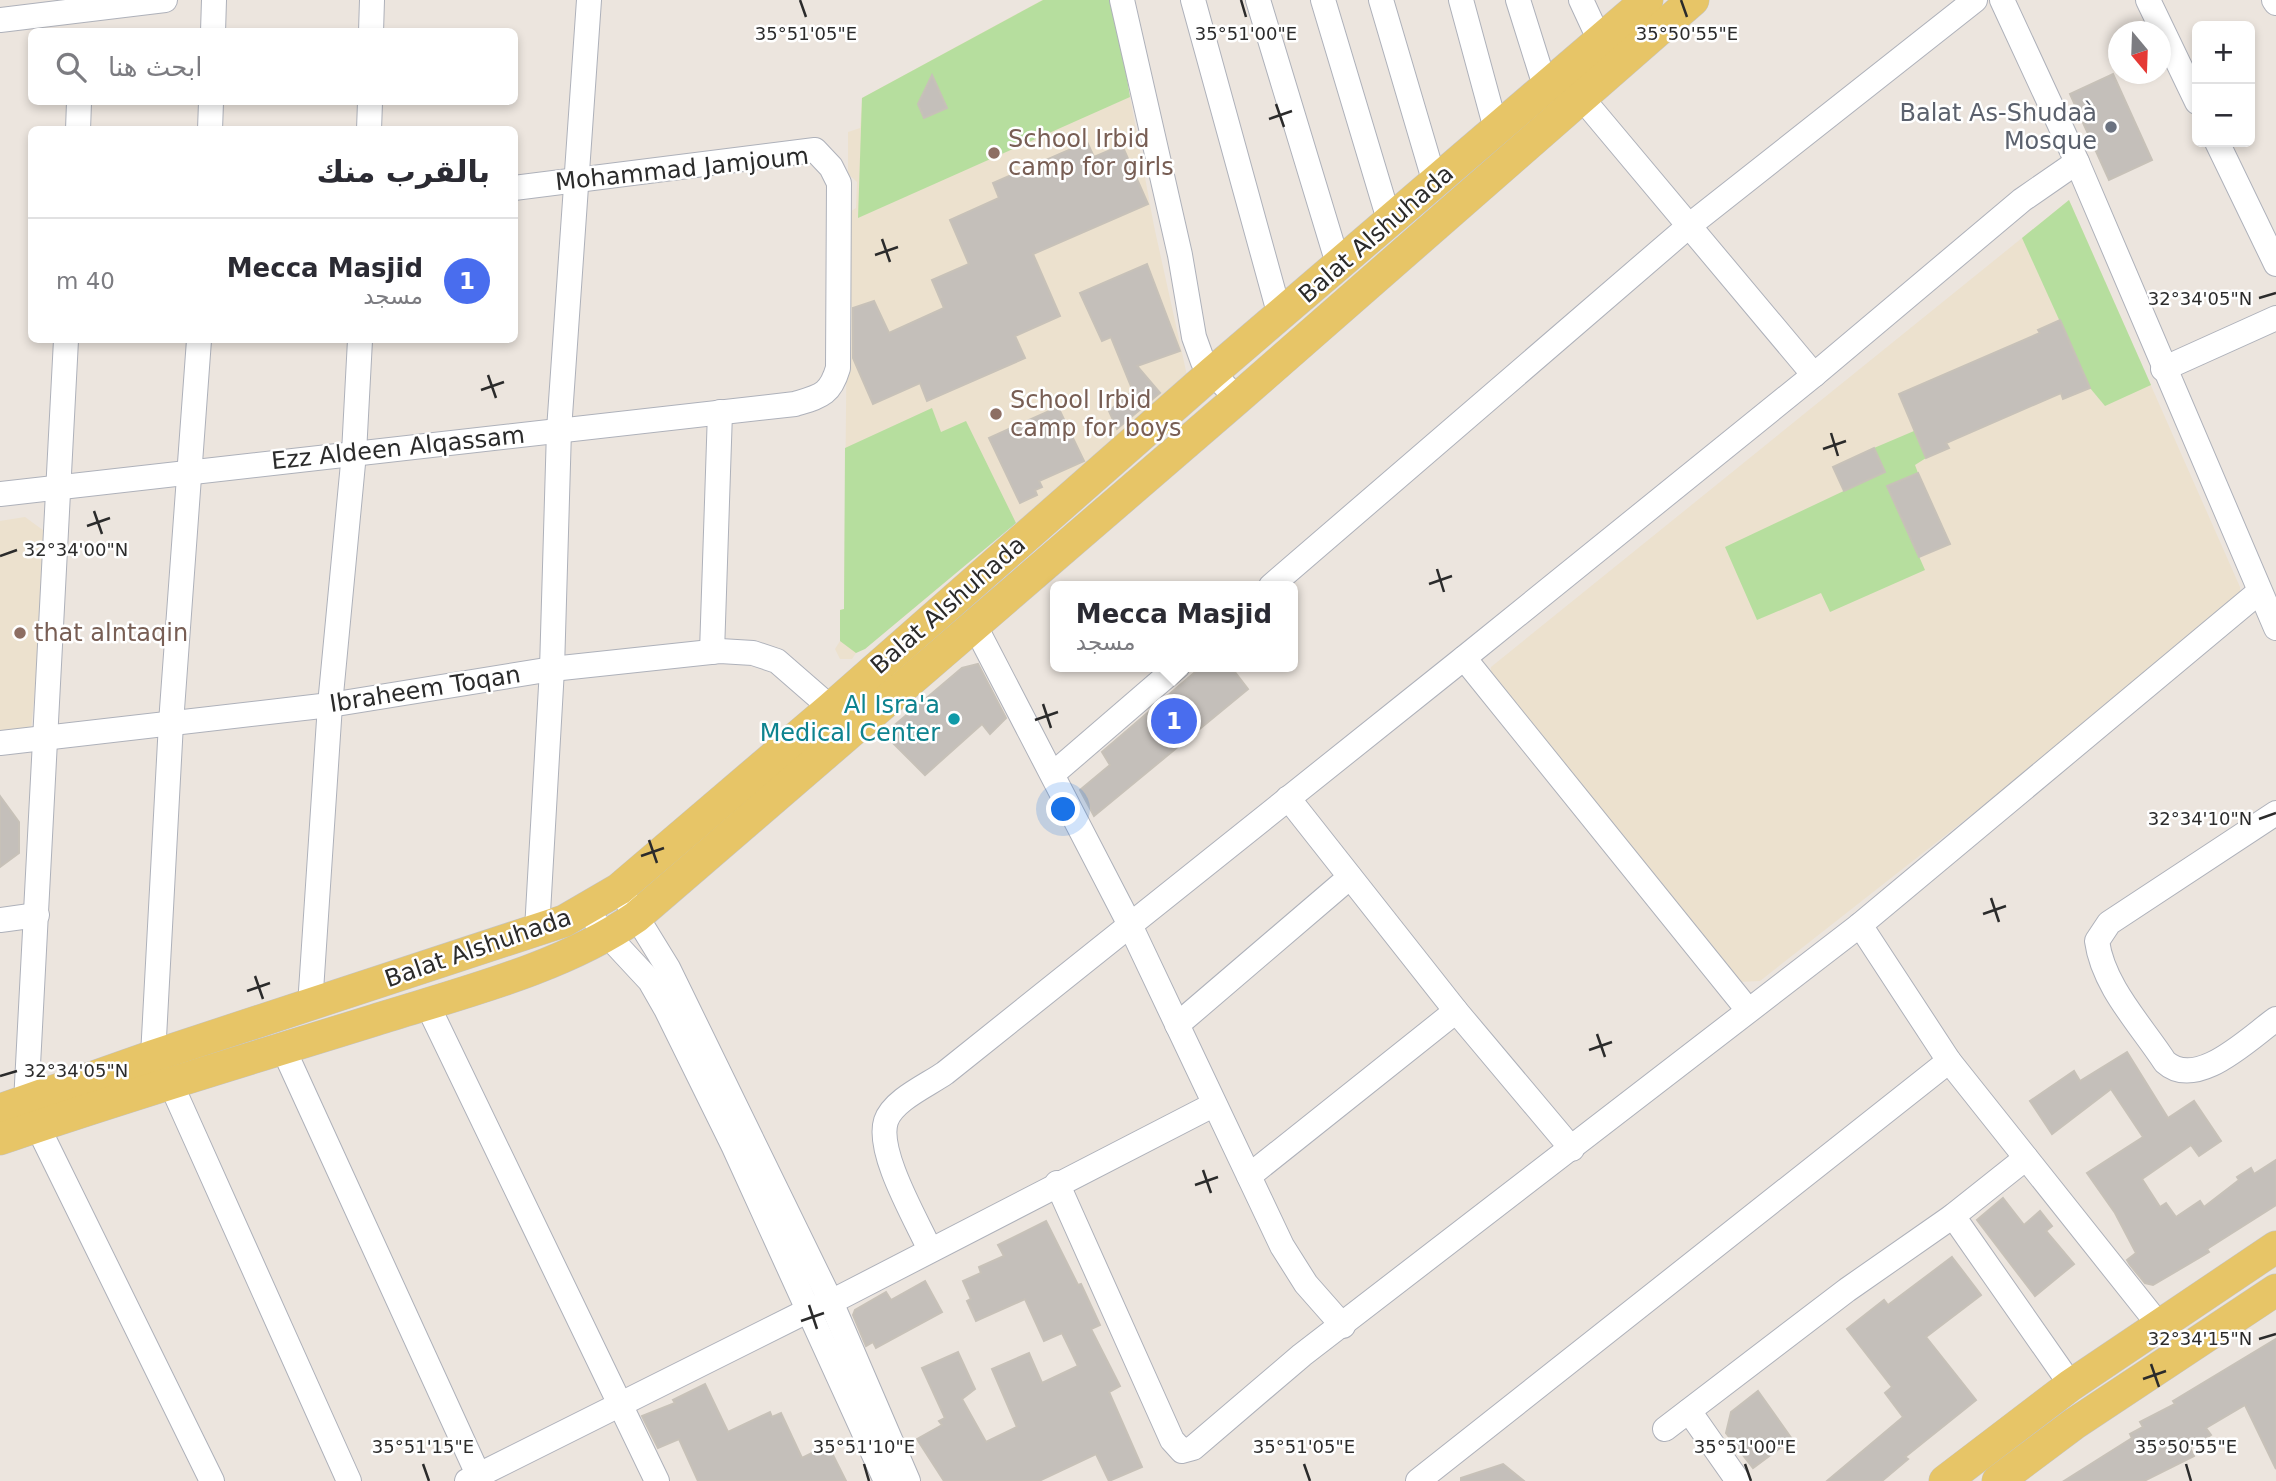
<!DOCTYPE html>
<html lang="ar">
<meta charset="utf-8">
<style>
body{margin:0;font-family:"DejaVu Sans",Vazirmatn,sans-serif;background:#f7f7f7;color:#2b2b33;direction:rtl}
.controls{position:absolute;right:21px;top:21px;display:grid;overflow:hidden;border-radius:10px;box-shadow:0 4px 10px #0003}
.controls button{width:63px;height:63px;display:grid;place-items:center;padding:0;border:0;border-bottom:2px solid #e1e1e2;background:#fff;color:#2b2b33;font:35px sans-serif}
.compass{position:absolute;left:2108px;top:21px;width:63px;height:63px;border-radius:50%;background:#fff;box-shadow:0 4px 10px #0003;rotate:161deg}
.you{position:absolute;left:1064px;top:810px;width:24px;height:24px;margin:-18px;border:5px solid #fff;border-radius:50%;background:#1a73e8;box-shadow:0 0 0 10px #1a73e833}
.badge{display:grid;place-items:center;width:46px;height:46px;border-radius:50%;background:#496dee;color:#fff;font-size:23px;font-weight:700}
.pin{position:absolute;translate:-50% -50%;border:4px solid #fff;box-shadow:0 2px 7px #0006}
.popup{position:absolute;left:1050px;top:581px;width:248px;height:91px;box-sizing:border-box;display:grid;place-content:center;border-radius:10px;background:#fff;filter:drop-shadow(0 2px 5px #0005);font-size:23px;white-space:nowrap;color:#7c7c81}
.popup b{font-size:26px;color:#2b2b33}
.popup::after{content:'';position:absolute;left:50%;top:100%;margin-left:-14px;border:14px solid transparent;border-top-color:#fff}
.list{margin:0;padding:0;list-style:none}
h2{display:flex;justify-content:space-between;align-items:center;height:91px;margin:0;padding:0 28px;font-size:30px}
h2 small{font-size:23px;font-weight:400;color:#7c7c81}
.list li{display:grid;grid-template-columns:46px 1fr auto;gap:21px;align-items:center;box-sizing:border-box;height:126px;padding:0 28px;border-top:2px solid #e1e1e2}
.list b{display:block;font-size:26px;white-space:nowrap}
.list p{margin:0;font-size:23px;white-space:nowrap;color:#7c7c81}
.list em{font-size:23px;font-style:normal;color:#7c7c81}
.icon{flex:none;width:38px;height:38px;fill:none;stroke:currentColor;stroke-width:2;stroke-linecap:round;stroke-linejoin:round}
.map{position:relative;flex:none;width:2276px;height:1481px;overflow:hidden;direction:ltr}
.search{position:absolute;background:#fff;box-shadow:0 4px 10px #0003;left:28px;top:28px;width:490px;height:77px;display:flex;align-items:center;gap:18px;box-sizing:border-box;padding:0 24px;border-radius:10px;color:#7c7c81;font-size:26px}
.panel{position:absolute;background:#fff;box-shadow:0 4px 10px #0003;left:28px;top:126px;width:490px;height:217px;border-radius:10px;direction:rtl}
.map>svg:first-child{display:block}
.education{fill:#ece1ce}
.green{fill:#b6de9e}
.building{fill:#c4bfba;stroke:#c7c1b8;stroke-width:2}
.lines{fill:none;stroke-linecap:round;stroke-linejoin:round}
.minor-casing{stroke:#aeb1ba;stroke-width:26}
.major-casing{stroke:#c4c4c4;stroke-width:33}
.minor{stroke:#fff;stroke-width:24}
.major{stroke:#e7c567;stroke-width:32}
.ticks{fill:none;stroke:#2b2b2b;stroke-width:2.5}
.worship-dot{fill:#6b7280;stroke:#fff;stroke-width:2.5}
.education-dot{fill:#8d6e63;stroke:#fff;stroke-width:2.5}
.culture-dot{fill:#0f9aa8;stroke:#fff;stroke-width:2.5}
.labels{text-anchor:middle;dominant-baseline:central;stroke-width:5;stroke-linejoin:round;paint-order:stroke}
.worship-label{font-size:24px;fill:#5b616d;stroke:#fff;text-anchor:end}
.education-label{font-size:24px;fill:#785e54;stroke:#fff;text-anchor:start}
.street-label{font-size:24px;fill:#2b2b2b;stroke:#fff}
.culture-label{font-size:24px;fill:#0d838f;stroke:#fff;text-anchor:end}
.ticks-label{font-size:18px;text-anchor:middle;fill:#2b2b2b;stroke:#fff;stroke-width:5;stroke-linejoin:round;paint-order:stroke}
</style>
<div class="map">
<svg width="2276" height="1481" viewBox="0 0 2276 1481">
<rect width="100%" height="100%" fill="#ece5de"/>
<g class="education">
<polygon points="1042,0 1112,0 1154,226 1188,380 865,649 858,650 852,659 840,659 835,649 840,641 840,610 844,609 848,213 856,208 857,182 848,174 848,132 860,128 862,98"/>
<polygon points="2069,200 2240,587 2240,599 2226,615 1760,981 1738,982 1490,674 1491,667"/>
<polygon points="25,517 51,536 31,729 0,733 0,521"/>
</g>
<g class="green">
<polygon points="1043,0 1114,0 1130,97 858,218 862,98"/>
<polygon points="2069,200 2151,385 2105,406 2090,388 2022,238"/>
<polygon points="932,408 941,432 966,421 1016,523 865,649 856,653 840,641 840,610 844,609 845,448"/>
<polygon points="1914,431 1926,458 1915,465 1918,473 1888,486 1925,570 1830,612 1821,593 1757,620 1725,547 1884,472 1874,448"/>
</g>
<g class="building">
<polygon points="2113,74 2152,160 2109,180 2070,94"/>
<polygon points="932,75 947,108 924,118 918,104"/>
<polygon points="1087,142 1094,157 1122,145 1148,204 1033,254 1060,316 1015,336 1025,358 927,401 920,383 873,404 853,358 853,308 874,301 889,333 944,308 932,280 969,264 950,220 999,198 993,183"/>
<polygon points="1147,264 1180,351 1137,366 1160,393 1117,429 1109,411 1133,391 1111,337 1102,341 1080,293"/>
<polygon points="2060,320 2090,388 2063,399 2061,393 1946,443 1949,448 1926,458 1899,394 2040,333 2038,330"/>
<polygon points="1058,407 1084,461 1039,481 1042,487 1035,490 1037,495 1020,503 989,438"/>
<polygon points="1874,448 1885,472 1844,491 1833,467"/>
<polygon points="1918,473 1950,544 1919,557 1887,486"/>
<polygon points="978,664 1006,718 990,734 982,724 925,775 884,734 962,668"/>
<polygon points="1201,667 1231,667 1248,689 1094,816 1080,790 1110,765 1102,752"/>
<polygon points="0,796 19,822 19,853 0,867"/>
<polygon points="2127,1052 2168,1118 2194,1101 2221,1141 2199,1156 2191,1145 2142,1179 2160,1207 2166,1203 2176,1217 2200,1201 2204,1207 2239,1180 2237,1177 2251,1168 2254,1174 2276,1160 2276,1205 2207,1249 2209,1252 2153,1285 2145,1283 2130,1265 2127,1260 2136,1253 2115,1213 2087,1173 2143,1137 2111,1089 2052,1134 2030,1101 2074,1071 2080,1081"/>
<polygon points="2003,1198 2024,1225 2040,1211 2052,1226 2046,1231 2074,1264 2035,1296 1977,1220"/>
<polygon points="1046,1221 1078,1285 1081,1284 1100,1325 1091,1329 1120,1386 1109,1392 1142,1467 1109,1481 1096,1454 1039,1481 944,1481 917,1439 942,1425 939,1421 945,1418 922,1368 958,1352 975,1389 962,1399 986,1442 1017,1427 992,1369 1029,1353 1042,1383 1078,1366 1062,1333 1044,1341 1025,1299 976,1321 967,1301 971,1299 963,1281 981,1273 979,1267 1004,1256 998,1245"/>
<polygon points="1952,1257 1981,1295 1926,1337 1976,1400 1905,1457 1908,1459 1882,1481 1827,1481 1903,1417 1885,1393 1892,1387 1847,1329 1884,1300 1888,1305"/>
<polygon points="925,1281 942,1312 876,1348 873,1342 866,1346 853,1315 855,1310 886,1292 891,1300"/>
<polygon points="2276,1339 2276,1469 2245,1405 2206,1428 2211,1435 2190,1448 2194,1456 2144,1481 2064,1481 2132,1438 2130,1434 2143,1427 2140,1422 2175,1404 2173,1401"/>
<polygon points="705,1384 728,1432 770,1412 772,1417 781,1413 802,1458 828,1445 846,1481 698,1481 679,1439 658,1448 642,1416 675,1403 673,1400"/>
<polygon points="1758,1391 1792,1439 1753,1468 1726,1433 1731,1412"/>
<polygon points="1503,1464 1524,1481 1461,1481 1461,1478"/>
</g>
<g class="lines">
<defs>
<g id="minor">
<polyline points="1122,0 1180,255 1194,337 1203,362 1237,399"/>
<polyline points="1193,0 1280,316"/>
<polyline points="1258,0 1339,267"/>
<polyline points="1323,0 1390,223"/>
<polyline points="1381,0 1435,183"/>
<polyline points="1461,0 1496,129"/>
<polyline points="1518,0 1546,89"/>
<polyline points="1581,0 1600,41"/>
<polyline points="2002,0 2077,162 2276,628"/>
<polyline points="2148,0 2197,102"/>
<polyline points="2274,0 2276,3"/>
<polyline points="0,20 165,0"/>
<polyline points="213,32 214,0"/>
<polyline points="371,32 372,0"/>
<polyline points="1581,97 1814,375"/>
<polyline points="78,130 79,102"/>
<polyline points="210,130 211,102"/>
<polyline points="369,130 370,102"/>
<polyline points="2217,142 2276,264"/>
<polyline points="66,340 26,1103 212,1481"/>
<polyline points="2163,369 2276,318"/>
<path d="M0,494l795,-90c26,-8 35,-9 43,-36l1,-185 -8,-16 -16,-17 -301,38"/>
<polyline points="1271,586 1690,225 1975,0"/>
<polyline points="975,626 1130,925 1282,1246 1306,1284 1343,1326"/>
<polyline points="712,652 720,412"/>
<polyline points="1464,658 1748,1010"/>
<polyline points="0,743 330,705 552,669 720,651 753,653 777,661 831,708"/>
<polyline points="1054,773 1177,667"/>
<polyline points="1288,798 1456,1011 1572,1149"/>
<path d="M2276,813l-167,110 -12,18c6,45 44,84 68,121 32,29 84,-24 111,-43"/>
<polyline points="628,903 668,968 831,1302 908,1481"/>
<polyline points="0,920 37,915"/>
<polyline points="597,924 650,981 666,1009 734,1147 886,1481"/>
<polyline points="1860,925 1949,1061 2159,1325"/>
<polyline points="537,930 552,669 559,430 589,0"/>
<polyline points="427,1004 657,1481"/>
<polyline points="310,1006 330,705 354,453 360,340"/>
<polyline points="1177,1025 1350,877"/>
<polyline points="283,1048 481,1481"/>
<polyline points="153,1056 171,723 199,340"/>
<polyline points="171,1084 349,1481"/>
<polyline points="1249,1176 1456,1011"/>
<polyline points="1057,1183 1172,1440 1182,1451 1193,1448 1302,1355 1860,925 2259,592"/>
<polyline points="1953,1216 2071,1385"/>
<path d="M930,1250c-13,-29 -54,-98 -44,-129 7,-21 42,-36 59,-48l519,-415 350,-283 208,-175 55,-38"/>
<polyline points="1689,1411 1738,1481"/>
<polyline points="1665,1429 1847,1290 1953,1216 2026,1158"/>
<polyline points="467,1481 809,1310 831,1302 1213,1105"/>
<polyline points="1418,1481 1949,1061"/>
</g>
<g id="major">
<polyline points="0,1110 153,1056 564,921 619,889 831,708 1212,373 1647,0"/>
<path d="M0,1139c124,-43 250,-80 375,-119 86,-27 188,-52 261,-103l601,-518 456,-399"/>
<polyline points="1945,1481 2071,1385 2276,1247"/>
<polyline points="1998,1481 2074,1424 2276,1290"/>
</g>
</defs>
<use href="#minor" class="minor-casing"/>
<use href="#major" class="major-casing"/>
<use href="#minor" class="minor"/>
<use href="#major" class="major"/>
</g>
<path class="ticks" d="M800,0l6,17M1241,0l5,17M1681,0l6,17M1276,104l8,23M1269,119l23,-8M882,239l8,23M875,255l23,-8M2259,298l17,-5M488,375l8,23M481,390l23,-8M1831,433l7,23M1823,449l23,-8M94,511l8,23M87,526l23,-8M0,556l17,-6M1437,569l7,23M1429,584l23,-8M1043,704l8,24M1035,720l23,-8M2259,819l17,-6M649,840l8,23M641,856l23,-8M1991,898l8,24M1983,914l23,-8M255,976l8,23M247,991l23,-8M1597,1034l8,23M1589,1050l23,-8M0,1076l17,-5M1203,1170l8,23M1195,1185l23,-8M809,1305l8,24M801,1321l23,-8M2259,1339l17,-5M2151,1364l8,23M2143,1379l23,-8M423,1464l6,17M864,1464l5,17M1304,1464l6,17M1745,1464l6,17M2186,1464l5,17"/>
<circle class="worship-dot" cx="2111" cy="127" r="7"/>
<g class="education-dot">
<circle cx="994" cy="153" r="7"/>
<circle cx="996" cy="414" r="7"/>
<circle cx="20" cy="633" r="7"/>
</g>
<circle class="culture-dot" cx="954" cy="719" r="7"/>
<g class="labels">
<g class="worship-label">
<text x="2097" y="113">Balat As-Shudaà<tspan x="2097" dy="28">Mosque</tspan></text>
</g>
<g class="education-label">
<text x="1008" y="139">School Irbid<tspan x="1008" dy="28">camp for girls</tspan></text>
<text x="1010" y="400">School Irbid<tspan x="1010" dy="28">camp for boys</tspan></text>
<text x="34" y="633">that alntaqin</text>
</g>
<g class="street-label">
<text transform="translate(682 169) rotate(-6)">Mohammad Jamjoum</text>
<text transform="translate(1376 234) rotate(-41)">Balat Alshuhada</text>
<text transform="translate(398 448) rotate(-6)">Ezz Aldeen Alqassam</text>
<text transform="translate(948 605) rotate(-41)">Balat Alshuhada</text>
<text transform="translate(425 689) rotate(-9)">Ibraheem Toqan</text>
<text transform="translate(478 948) rotate(-19)">Balat Alshuhada</text>
</g>
<g class="culture-label">
<text x="940" y="705">Al Isra'a<tspan x="940" dy="28">Medical Center</tspan></text>
</g>
</g>
<g class="ticks-label">
<text x="806" y="40">35°51'05"E</text>
<text x="1246" y="40">35°51'00"E</text>
<text x="1687" y="40">35°50'55"E</text>
<text x="2200" y="305">32°34'05"N</text>
<text x="76" y="556">32°34'00"N</text>
<text x="2200" y="825">32°34'10"N</text>
<text x="76" y="1077">32°34'05"N</text>
<text x="2200" y="1345">32°34'15"N</text>
<text x="423" y="1453">35°51'15"E</text>
<text x="864" y="1453">35°51'10"E</text>
<text x="1304" y="1453">35°51'05"E</text>
<text x="1745" y="1453">35°51'00"E</text>
<text x="2186" y="1453">35°50'55"E</text>
</g>
</svg>
<div class="controls">
<button>+</button>
<button>−</button>
</div>
<svg class="compass" viewBox="-18 -18 36 36"><path d="M0-13l5 13h-10z" fill="#e53935"/><path d="M0 13l5-13h-10z" fill="#7c7c81"/></svg>
<div class="you"></div>
<div class="pin badge" style="left:1174px;top:721px">1</div>
<div class="popup"><b>Mecca Masjid</b>مسجد</div>
<div class="search"><svg class="icon" aria-label="search" viewBox="0 0 24 24"><circle cx="10" cy="10" r="6"/><path d="M15 15l6 6"/></svg>ابحث هنا</div>
<section class="panel">
<h2>بالقرب منك<small></small></h2>
<ul class="list">
<li><span class="badge">1</span><div><b>Mecca Masjid</b><p>مسجد</p></div><em>40 m</em></li>
</ul>
</section>
</div>
